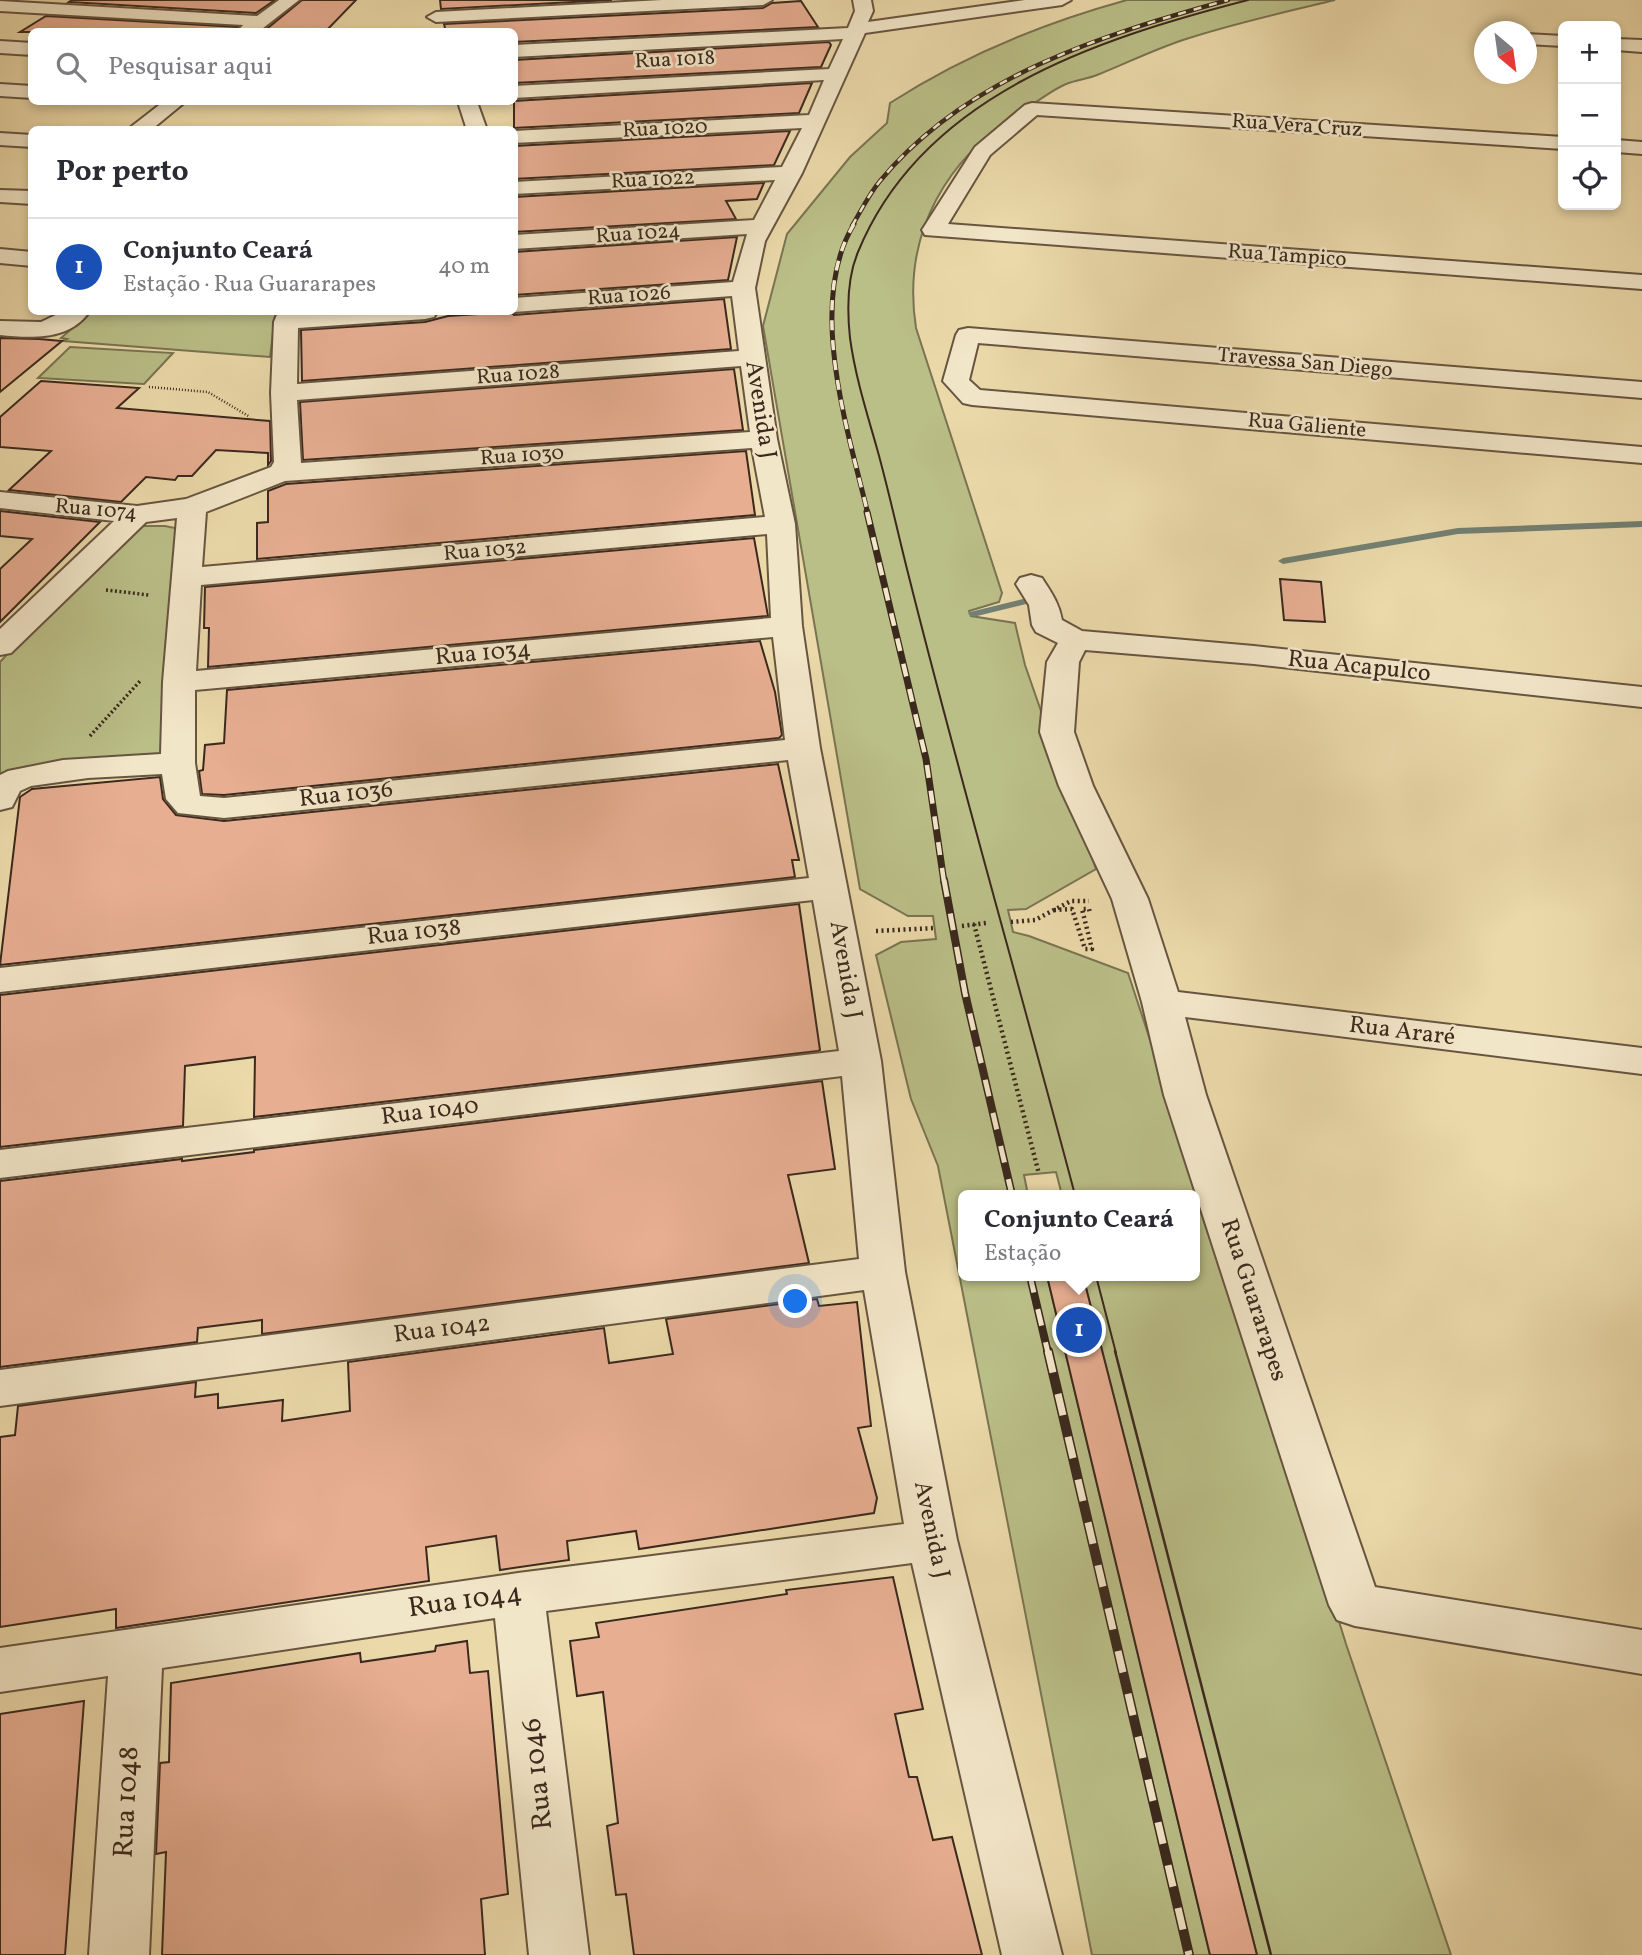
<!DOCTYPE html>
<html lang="pt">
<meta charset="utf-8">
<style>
body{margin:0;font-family:Vollkorn,serif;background:#f7f7f7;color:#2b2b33}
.controls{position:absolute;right:21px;top:21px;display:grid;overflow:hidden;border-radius:10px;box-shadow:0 4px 10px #0003}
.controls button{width:63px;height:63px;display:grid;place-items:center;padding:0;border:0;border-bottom:2px solid #e1e1e2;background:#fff;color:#2b2b33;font:35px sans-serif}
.compass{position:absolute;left:1474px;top:21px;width:63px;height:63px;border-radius:50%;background:#fff;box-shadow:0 4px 10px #0003;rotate:151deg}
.you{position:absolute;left:796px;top:1302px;width:24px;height:24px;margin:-18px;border:5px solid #fff;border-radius:50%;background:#1a73e8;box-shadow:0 0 0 10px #1a73e833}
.badge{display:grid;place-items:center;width:46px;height:46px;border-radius:50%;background:#8f2418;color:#fff;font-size:23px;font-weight:700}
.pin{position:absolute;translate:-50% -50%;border:4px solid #fff;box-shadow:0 2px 7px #0006}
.popup{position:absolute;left:958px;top:1190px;width:242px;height:91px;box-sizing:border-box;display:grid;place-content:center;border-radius:10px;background:#fff;filter:drop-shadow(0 2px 5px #0005);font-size:23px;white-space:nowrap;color:#7c7c81}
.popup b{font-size:26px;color:#2b2b33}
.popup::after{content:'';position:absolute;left:50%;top:100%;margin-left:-14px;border:14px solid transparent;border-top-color:#fff}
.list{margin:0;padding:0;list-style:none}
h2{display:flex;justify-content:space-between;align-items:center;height:91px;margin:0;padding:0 28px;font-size:30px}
h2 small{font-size:23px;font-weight:400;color:#7c7c81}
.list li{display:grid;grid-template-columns:46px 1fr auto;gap:21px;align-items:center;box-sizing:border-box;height:98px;padding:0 28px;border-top:2px solid #e1e1e2}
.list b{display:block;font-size:26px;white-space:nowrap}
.list p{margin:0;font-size:23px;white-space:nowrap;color:#7c7c81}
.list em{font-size:23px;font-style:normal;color:#7c7c81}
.icon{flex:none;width:38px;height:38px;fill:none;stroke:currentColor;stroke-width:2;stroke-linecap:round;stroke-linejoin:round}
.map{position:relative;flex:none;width:1642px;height:1955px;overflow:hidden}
.search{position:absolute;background:#fff;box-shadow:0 4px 10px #0003;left:28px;top:28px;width:490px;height:77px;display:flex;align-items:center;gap:18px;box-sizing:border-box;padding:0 24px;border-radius:10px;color:#7c7c81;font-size:26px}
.panel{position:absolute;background:#fff;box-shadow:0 4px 10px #0003;left:28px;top:126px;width:490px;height:189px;border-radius:10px}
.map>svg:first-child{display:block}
.green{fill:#babe87;stroke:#7a7452;stroke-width:2}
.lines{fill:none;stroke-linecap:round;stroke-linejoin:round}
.stream{fill:#738073;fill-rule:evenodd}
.building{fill:#e7ae92;stroke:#3b291d;stroke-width:2}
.minor-casing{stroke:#675540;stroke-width:4}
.path-far2{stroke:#3b291d;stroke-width:2.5;stroke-dasharray:1 2;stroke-linecap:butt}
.path-far1{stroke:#3b291d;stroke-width:3.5;stroke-dasharray:2 2.5;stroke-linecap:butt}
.path{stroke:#3b291d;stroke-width:4.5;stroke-dasharray:2 3.5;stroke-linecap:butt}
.minor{fill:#f2e6c8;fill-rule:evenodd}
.tram-far1{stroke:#3b291d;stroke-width:2}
.tram{stroke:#3b291d;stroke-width:2.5}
.rail-far4-casing{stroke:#3b291d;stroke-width:4.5}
.rail-far3-casing{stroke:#3b291d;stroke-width:5}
.rail-far2-casing{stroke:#3b291d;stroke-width:7}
.rail-far1-casing{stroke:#3b291d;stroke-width:8}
.rail-casing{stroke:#3b291d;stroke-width:10}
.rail-far4{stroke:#f2e6c8;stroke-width:2.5;stroke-dasharray:8;stroke-linecap:butt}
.rail-far3{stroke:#f2e6c8;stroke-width:3.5;stroke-dasharray:10;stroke-linecap:butt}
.rail-far2{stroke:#f2e6c8;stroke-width:4.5;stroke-dasharray:13;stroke-linecap:butt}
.rail-far1{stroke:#f2e6c8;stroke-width:5;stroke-dasharray:17;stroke-linecap:butt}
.rail{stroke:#f2e6c8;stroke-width:7;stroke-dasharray:22;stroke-linecap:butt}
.labels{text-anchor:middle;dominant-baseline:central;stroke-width:5;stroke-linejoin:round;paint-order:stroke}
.far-street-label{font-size:21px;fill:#3b291d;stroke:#f2e6c8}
.street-label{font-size:24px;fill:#3b291d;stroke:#f2e6c8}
.near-street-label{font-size:28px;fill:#3b291d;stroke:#f2e6c8}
</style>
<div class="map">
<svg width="1642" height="1955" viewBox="0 0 1642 1955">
<rect width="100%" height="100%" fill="#ebd9aa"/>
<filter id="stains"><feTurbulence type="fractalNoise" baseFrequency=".00286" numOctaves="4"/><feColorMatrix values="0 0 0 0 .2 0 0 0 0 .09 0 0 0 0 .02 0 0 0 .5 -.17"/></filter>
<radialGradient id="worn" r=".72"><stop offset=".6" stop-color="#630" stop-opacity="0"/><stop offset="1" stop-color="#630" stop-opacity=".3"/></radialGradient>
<g class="green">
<path d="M1127,0h208c-50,12 -100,23 -149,39 -31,10 -59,24 -89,36 -10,4 -21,5 -31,9 -12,5 -25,15 -36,22 -82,48 -129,126 -114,222l86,265 -3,9 -30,9 2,5 44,7 10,42 71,204 -70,40 -18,1 5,22 16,4 99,37 165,500 53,171 105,311h-194l-174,-679h111v-81h-132l-6,-23 -32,3 4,20h-64v81h83l163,679h-118l-154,-789 -27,-67 -35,-144 25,-13 35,-3 -3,-23h-25l-48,-27 -97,-563 24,-92 63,-77 37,-34 3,-20c73,-47 153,-80 237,-103z"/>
<polygon points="91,312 281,312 275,317 270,357 63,341 67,339 61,338"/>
<polygon points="70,347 173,353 144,384 38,378"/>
<polygon points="144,526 165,526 180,529 164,754 0,779 0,662 70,586 131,529"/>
</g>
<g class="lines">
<g class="stream">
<polygon points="1642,521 1642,527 1458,534 1283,564 1278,561 1283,558 1458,528"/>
<polygon points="1027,598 1030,599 1030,603 973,617 968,614 970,612"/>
</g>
</g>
<g class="building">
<polygon points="72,0 275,0 256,13 69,2"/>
<polygon points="302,0 356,0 325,32 263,32"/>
<polygon points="440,0 612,0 441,9"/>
<polygon points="801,1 818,27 514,42 514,32 446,32 444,24 763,8 772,3"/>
<polygon points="46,16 238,27 235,32 20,32"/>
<polygon points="829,42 831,45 821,67 514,83 514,60"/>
<polygon points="812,83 799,113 514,128 514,101"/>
<polygon points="790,131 774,165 514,179 514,146"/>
<polygon points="764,183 757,199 726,201 736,219 514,232 514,197"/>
<polygon points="737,237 728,280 514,295 514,252"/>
<polygon points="724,299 731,349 302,381 301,330 425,322 448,316 511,312 514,315"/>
<polygon points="0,338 39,339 62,341 0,392"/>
<polygon points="734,369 743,430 303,460 300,402"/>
<polygon points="41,381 139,388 117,408 270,421 271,461 268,465 268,453 216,450 192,476 178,476 175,480 146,477 121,502 9,490 51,451 0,447 0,417"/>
<polygon points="746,451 755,515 257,559 257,523 268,522 268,491 286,484"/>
<polygon points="0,511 100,522 0,622 0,569 32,539 0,536"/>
<polygon points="754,538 768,616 208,667 209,628 204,628 205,587"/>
<polygon points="1280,579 1321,582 1325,622 1284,620"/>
<polygon points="760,641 775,692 782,735 779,738 224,795 202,794 199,771 203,770 205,745 224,743 227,690"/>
<polygon points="778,764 799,860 792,860 795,877 0,965 20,797 32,789 160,777 163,799 176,815 224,821"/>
<polygon points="799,904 820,1050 818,1051 254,1117 255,1057 185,1066 183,1126 0,1147 0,995"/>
<polygon points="822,1081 835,1169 788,1175 809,1263 262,1334 262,1320 198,1328 197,1342 0,1367 0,1181 182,1159 182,1161 254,1152 254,1150"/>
<polygon points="1047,1276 1083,1276 1257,1955 1210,1955"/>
<polygon points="817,1299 819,1306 857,1302 871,1426 858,1428 877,1498 874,1513 639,1549 636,1531 567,1541 569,1560 500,1570 496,1536 426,1547 429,1581 116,1628 116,1609 0,1627 0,1437 15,1435 18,1406 196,1382 195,1397 218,1394 218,1408 283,1400 282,1421 350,1411 348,1362 604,1328 609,1363 673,1354 666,1319"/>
<polygon points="893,1577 923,1709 895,1714 909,1777 917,1777 933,1840 952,1837 982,1955 634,1955 626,1894 616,1895 607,1826 618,1823 603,1692 577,1696 570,1641 599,1637 596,1623 787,1594 786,1590"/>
<polygon points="467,1641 470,1673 488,1671 508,1894 481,1899 485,1955 162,1955 166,1852 156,1854 160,1763 169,1762 171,1683 360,1653 361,1662 435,1651 436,1646"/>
<polygon points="84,1701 65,1955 0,1955 0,1714"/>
</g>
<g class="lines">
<defs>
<g id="minor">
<polygon points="279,0 299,0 258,32 237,32 243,25 0,11 0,1 257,16"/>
<polygon points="662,0 772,0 763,5 436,22 427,17 436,12"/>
<path d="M853,0h18l2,11 -5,11 157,-22h46l-9,5 -197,28 -63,140 -37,68 -10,47 22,151 18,85 7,102 18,122 61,313 24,211 52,268 105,415h-60l-90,-392 -366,48 43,344h-60l-34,-337 -333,50 -13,287h-60l19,-279 -108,16v-44l518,-75 386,-49 -40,-234 -864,116v-36l859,-111 -17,-183 -842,102v-28l839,-99 -26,-151 -813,92v-24l809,-90 -21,-118 -564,58 -46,-5 -12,-14 -4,-25 -74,4 -57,8 -11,5 -8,16 -12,3v-35l8,-4 55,-11 98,-6 2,-72 14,-164 -31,4 -135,131 -11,2v-26l114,-108 -114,-13v-16l137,14 49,-7 85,-32 3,-5 -3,-69 3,-71 4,-10h159l-3,5 -9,2 -127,9 -1,56 442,-33 -7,-55 -218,16h-3h3v-14l219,-16 14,-48 -233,15v-14l240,-15 21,-40 -261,14v-12l268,-15 20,-39 -288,15v-12l295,-16 15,-35 -310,18v-12l315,-17 14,-30 -329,18v-12l334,-17 7,-17zM741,366l9,66 -449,31 -4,-63zM752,448l13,69 -563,50 4,-55 79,-31zM767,534l4,84 -575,53 5,-86zM773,637l12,103 -561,58 -24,-2 -5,-33v-73z"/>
<polygon points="1526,34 1563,36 1563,46 1526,44"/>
<polygon points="1616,39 1642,40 1642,52 1616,50"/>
<polygon points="0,41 32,43 32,55 0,53"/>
<polygon points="0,84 32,86 32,98 0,96"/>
<polygon points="163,102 185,102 151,130 127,130"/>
<polygon points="458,102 477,102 487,130 467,130"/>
<polygon points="1032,103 1563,137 1563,149 1037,115 990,155 948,224 1642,275 1642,289 925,235 922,230 975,147 1025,105"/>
<polygon points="0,133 32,135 32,147 0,145"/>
<polygon points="1616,140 1642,142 1642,154 1616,152"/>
<polygon points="0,190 32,191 32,204 0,202"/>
<polygon points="0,249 32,252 32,266 0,263"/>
<path d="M62,312h27c-20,29 -59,26 -89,23v-14l41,1z"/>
<polygon points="968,328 1642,382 1642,398 978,343 969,380 980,390 1642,447 1642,463 972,405 963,403 943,381 956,335 959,330"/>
<path d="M1031,575l11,3c9,14 17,25 20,42l20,11 172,15 388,41v20l-388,-43 -169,-14 -6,12 -5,70 19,54 55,113 30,93 464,56v26l-457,-57 21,78 169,492 267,43v44l-287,-48 -18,-6 -8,-15 -165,-510 -22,-93 -30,-103 -53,-113 -19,-54 7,-70 11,-19 -22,-11 -4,-7 -3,-20 -13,-21 4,-6z"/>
</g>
</defs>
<use href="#minor" class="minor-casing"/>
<polyline class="path-far2" points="149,387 208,392 250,417"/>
<g class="path-far1">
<polyline points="106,590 149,595"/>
<polyline points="90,736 141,680"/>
</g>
<g class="path">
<polyline points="1054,910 1072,909 1085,949 1092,949 1082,909 1089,909 1090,913"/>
<polyline points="1011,922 1035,920 1071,901 1089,901"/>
<polyline points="974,924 1039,1174"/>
<polyline points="962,926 986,923"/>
<polyline points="876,931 935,928"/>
</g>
<use href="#minor" class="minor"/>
<g class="tram-far1">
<path d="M1075,1195c-55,-208 -115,-414 -167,-622 -11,-43 -20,-86 -32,-128 -10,-35 -21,-70 -26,-107 -3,-28 -3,-60 8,-86 64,-157 239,-213 390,-252"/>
<polyline points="1096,1276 1116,1353"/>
</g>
<polyline class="tram" points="1115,1351 1271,1955"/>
<defs>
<path id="rail-far4" d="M852,226c9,-15 17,-32 28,-45 87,-105 222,-146 348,-181"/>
<path id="rail-far3" d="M854,224c-48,79 -6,207 14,290"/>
<polyline id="rail-far2" points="867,512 926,759 944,882"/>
<g id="rail-far1">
<polyline points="944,880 965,993 1012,1195"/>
<polyline points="1030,1276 1048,1353"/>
</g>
<polyline id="rail" points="1048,1351 1189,1955"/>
</defs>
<use href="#rail-far4" class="rail-far4-casing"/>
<use href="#rail-far3" class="rail-far3-casing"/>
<use href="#rail-far2" class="rail-far2-casing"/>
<use href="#rail-far1" class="rail-far1-casing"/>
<use href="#rail" class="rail-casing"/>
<use href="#rail-far4" class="rail-far4"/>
<use href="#rail-far3" class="rail-far3"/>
<use href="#rail-far2" class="rail-far2"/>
<use href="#rail-far1" class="rail-far1"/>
<use href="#rail" class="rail"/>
</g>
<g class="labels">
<g class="far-street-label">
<text transform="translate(675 60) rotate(-3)">Rua 1018</text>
<text transform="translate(1297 126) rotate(4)">Rua Vera Cruz</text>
<text transform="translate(665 129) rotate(-3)">Rua 1020</text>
<text transform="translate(653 180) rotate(-3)">Rua 1022</text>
<text transform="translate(638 234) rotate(-4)">Rua 1024</text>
<text transform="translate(1287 256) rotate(4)">Rua Tampico</text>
<text transform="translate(629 296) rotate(-4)">Rua 1026</text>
<text transform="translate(1305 363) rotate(5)">Travessa San Diego</text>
<text transform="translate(518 375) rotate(-4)">Rua 1028</text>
<text transform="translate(1307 426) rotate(5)">Rua Galiente</text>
<text transform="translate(522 456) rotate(-4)">Rua 1030</text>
<text transform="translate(96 510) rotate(5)">Rua 1074</text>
<text transform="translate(485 551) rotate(-5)">Rua 1032</text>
</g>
<g class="street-label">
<text transform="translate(760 410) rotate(81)">Avenida J</text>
<text transform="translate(483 654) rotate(-5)">Rua 1034</text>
<text transform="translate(1359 667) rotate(6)">Rua Acapulco</text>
<text transform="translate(346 795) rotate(-6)">Rua 1036</text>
<text transform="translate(414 933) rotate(-6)">Rua 1038</text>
<text transform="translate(845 970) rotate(80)">Avenida J</text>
<text transform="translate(1402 1032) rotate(7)">Rua Araré</text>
<text transform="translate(430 1112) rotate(-7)">Rua 1040</text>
<text transform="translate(1253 1300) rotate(72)">Rua Guararapes</text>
<text transform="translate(442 1330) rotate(-7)">Rua 1042</text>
<text transform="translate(931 1530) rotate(78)">Avenida J</text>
</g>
<g class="near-street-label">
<text transform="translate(465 1601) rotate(-8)">Rua 1044</text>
<text transform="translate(538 1774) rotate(-96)">Rua 1046</text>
<text transform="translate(127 1802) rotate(-87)">Rua 1048</text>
</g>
</g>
<rect width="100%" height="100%" filter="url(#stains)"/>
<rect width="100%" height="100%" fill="url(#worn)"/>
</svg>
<div class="controls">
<button>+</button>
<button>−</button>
<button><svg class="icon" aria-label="locate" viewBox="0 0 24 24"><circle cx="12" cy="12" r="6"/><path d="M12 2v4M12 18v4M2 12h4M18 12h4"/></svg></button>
</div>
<svg class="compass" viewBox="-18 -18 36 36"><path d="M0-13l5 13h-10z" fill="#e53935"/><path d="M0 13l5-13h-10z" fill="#7c7c81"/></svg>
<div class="you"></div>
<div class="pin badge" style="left:1079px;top:1330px;background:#1a4fb4">1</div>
<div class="popup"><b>Conjunto Ceará</b>Estação</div>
<div class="search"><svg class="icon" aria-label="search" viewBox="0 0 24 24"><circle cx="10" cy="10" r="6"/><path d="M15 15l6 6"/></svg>Pesquisar aqui</div>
<section class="panel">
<h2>Por perto<small></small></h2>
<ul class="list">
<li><span class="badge" style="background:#1a4fb4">1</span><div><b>Conjunto Ceará</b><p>Estação · Rua Guararapes</p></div><em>40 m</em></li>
</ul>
</section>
</div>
